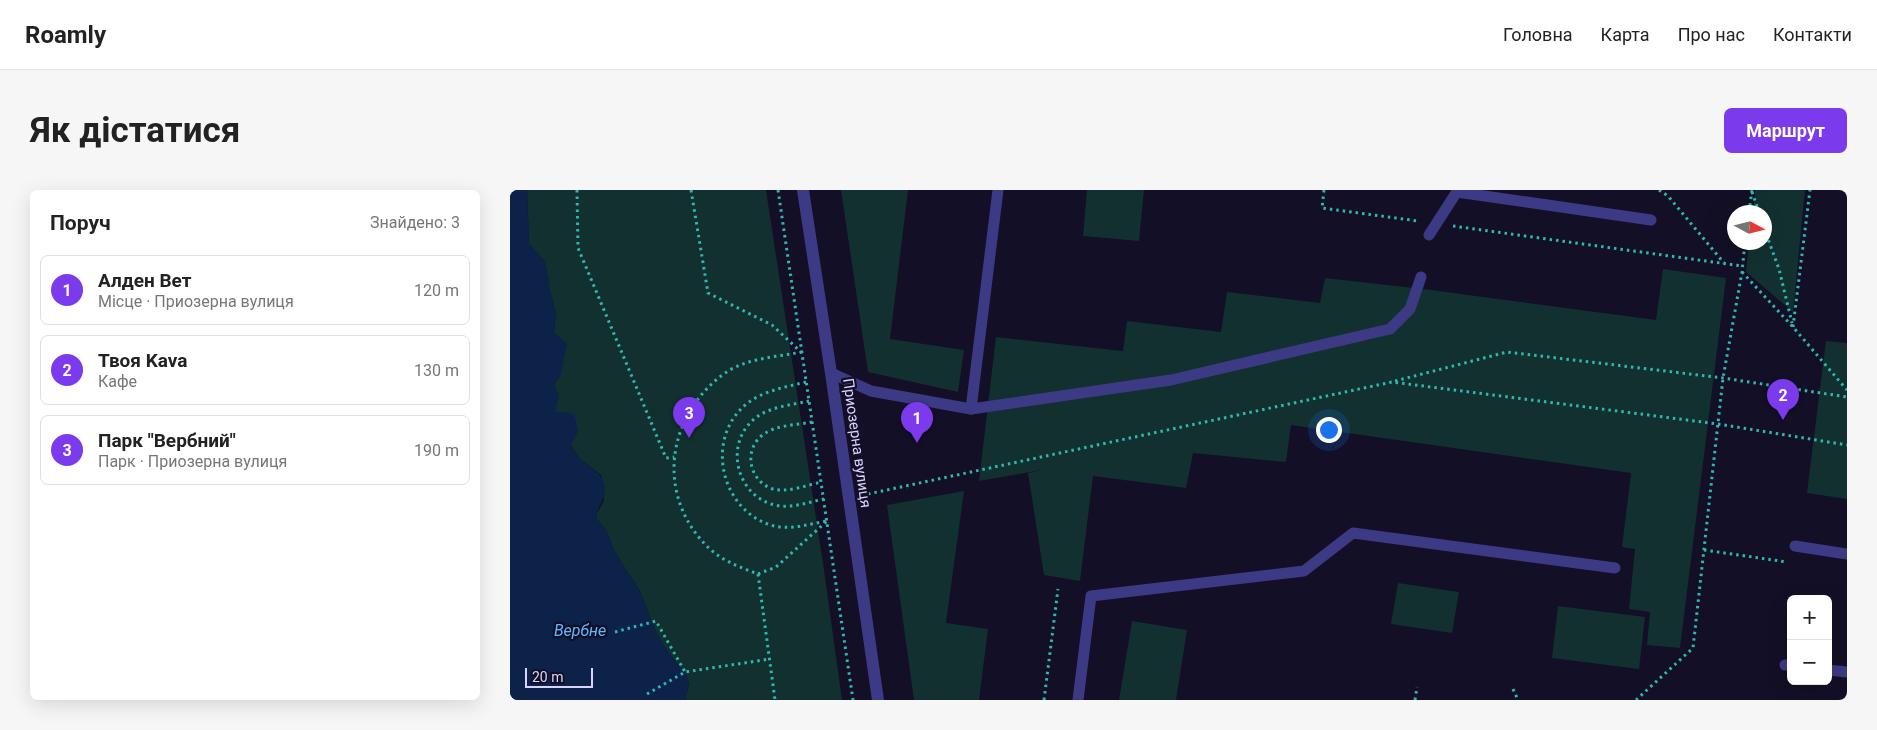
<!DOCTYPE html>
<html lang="uk">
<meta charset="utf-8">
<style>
body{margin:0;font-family:Roboto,sans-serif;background:#f6f6f6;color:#222}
.controls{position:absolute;right:15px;bottom:15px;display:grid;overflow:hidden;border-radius:8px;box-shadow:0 5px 20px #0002}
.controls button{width:45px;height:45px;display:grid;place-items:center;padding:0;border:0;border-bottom:1px solid #e0e0e0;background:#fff;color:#222;font:25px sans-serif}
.compass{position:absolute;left:1217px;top:15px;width:45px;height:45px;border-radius:50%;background:#fff;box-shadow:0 5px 20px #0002;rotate:97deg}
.scale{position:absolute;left:15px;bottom:12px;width:68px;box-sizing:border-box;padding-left:5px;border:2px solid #d9d4ff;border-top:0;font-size:14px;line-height:18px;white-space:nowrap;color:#d9d4ff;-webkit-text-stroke:4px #130f26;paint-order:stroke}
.you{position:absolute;left:818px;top:239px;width:18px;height:18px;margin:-12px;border:4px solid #fff;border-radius:50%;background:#1a73e8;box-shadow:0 0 0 8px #1a73e833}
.badge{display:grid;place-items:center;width:32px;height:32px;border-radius:50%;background:#7c3aed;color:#fff;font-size:16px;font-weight:700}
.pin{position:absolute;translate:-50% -41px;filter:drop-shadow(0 1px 2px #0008)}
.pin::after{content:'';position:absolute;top:26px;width:18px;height:15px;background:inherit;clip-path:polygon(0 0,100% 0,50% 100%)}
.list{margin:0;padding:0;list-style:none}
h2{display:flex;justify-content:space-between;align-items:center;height:65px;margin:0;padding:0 20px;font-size:21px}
h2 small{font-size:16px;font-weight:400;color:#767676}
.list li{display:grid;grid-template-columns:32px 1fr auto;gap:15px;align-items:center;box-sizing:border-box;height:70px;margin:0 10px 10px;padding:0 10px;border:1px solid #e0e0e0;border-radius:8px}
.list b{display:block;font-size:19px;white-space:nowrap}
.list p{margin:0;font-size:16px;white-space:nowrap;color:#767676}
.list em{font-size:16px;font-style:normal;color:#767676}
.map{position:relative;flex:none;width:1337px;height:510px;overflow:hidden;border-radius:8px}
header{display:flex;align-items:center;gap:30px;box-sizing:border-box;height:70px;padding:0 25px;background:#fff;border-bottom:1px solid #e0e0e0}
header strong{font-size:24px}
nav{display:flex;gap:28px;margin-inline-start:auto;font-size:18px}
.intro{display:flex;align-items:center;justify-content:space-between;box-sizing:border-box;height:120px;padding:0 30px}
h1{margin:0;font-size:35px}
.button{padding:12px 22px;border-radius:8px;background:#7c3aed;color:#fff;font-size:18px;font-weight:700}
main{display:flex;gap:30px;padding:0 30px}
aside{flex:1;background:#fff;border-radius:8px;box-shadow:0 5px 20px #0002}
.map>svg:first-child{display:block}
.green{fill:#12302f}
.water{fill:#0c2248}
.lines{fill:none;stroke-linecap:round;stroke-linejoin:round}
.path{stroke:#2fb8b0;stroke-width:3;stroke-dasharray:2.5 4;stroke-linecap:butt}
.service{stroke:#3d3a85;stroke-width:11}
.minor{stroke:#3d3a85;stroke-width:12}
.labels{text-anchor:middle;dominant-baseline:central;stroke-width:4.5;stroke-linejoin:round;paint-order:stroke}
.street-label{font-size:15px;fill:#d9d4ff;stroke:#130f26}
.water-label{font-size:16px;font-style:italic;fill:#62b6ff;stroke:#130f26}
</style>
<header>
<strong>Roamly</strong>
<nav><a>Головна</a><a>Карта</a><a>Про нас</a><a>Контакти</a></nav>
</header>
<div class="intro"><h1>Як дістатися</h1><a class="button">Маршрут</a></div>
<main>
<aside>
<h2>Поруч<small>Знайдено: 3</small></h2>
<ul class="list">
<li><span class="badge">1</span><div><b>Алден Вет</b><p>Місце · Приозерна вулиця</p></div><em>120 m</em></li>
<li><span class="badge">2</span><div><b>Твоя Kava</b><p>Кафе</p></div><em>130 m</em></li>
<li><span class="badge">3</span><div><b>Парк &quot;Вербний&quot;</b><p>Парк · Приозерна вулиця</p></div><em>190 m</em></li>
</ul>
</aside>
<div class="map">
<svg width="1337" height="510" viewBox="0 0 1337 510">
<rect width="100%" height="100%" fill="#130f26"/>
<g class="green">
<path d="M17,0h239l58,380 18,130h-157l4,-16 -2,-7c-9,-13 -21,-26 -29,-41 -7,-13 -10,-27 -16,-40 -7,-15 -18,-28 -26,-43 -7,-12 -7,-23 -19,-33l-1,-5 8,-14 -3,-26 -22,-17 -8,-13 7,-15 -23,-18 -1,-27 7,-11 -7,-42 2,-18 -6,-23 -5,-29 -16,-18z"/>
<polygon points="331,0 398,0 380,149 454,160 448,202 358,182"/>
<polygon points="577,0 634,0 629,51 573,46"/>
<polygon points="1245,0 1295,0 1283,122 1236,82 1239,53 1254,52 1254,22 1243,22"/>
<polygon points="1153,79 1216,88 1170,458 1137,455 1140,422 1119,419 1125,359 1112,357 1121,283 781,235 776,272 683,263 676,298 583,286 570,391 534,385 518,283 532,280 469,291 486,147 613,161 617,131 711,142 717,102 810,113 815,88 921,100 1146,130"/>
<polygon points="1316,151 1337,153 1337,309 1297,303"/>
<polygon points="454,301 436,433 478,439 469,510 404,510 377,315"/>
<polygon points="888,393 949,402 942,443 881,434"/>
<polygon points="1048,416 1135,427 1129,479 1042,468"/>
<polygon points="622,431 677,440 666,510 609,510"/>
</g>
<path class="water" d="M0,0h17l2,53 16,19 5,29 6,23 -2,18 13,12 -6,30 -7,11 5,10 -4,17h11l8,3 4,15 -7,15c3,4 5,10 9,13 10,11 25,14 25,33 -1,10 -10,20 -8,29 12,10 12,21 19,33 8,15 19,28 26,43 6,13 9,27 16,40 8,15 20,28 29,41l2,7 -4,16h-175z"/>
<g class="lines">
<g class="path">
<polyline points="67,0 68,58 156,268 164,267"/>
<polyline points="181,0 198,103 262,135 291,162"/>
<polyline points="268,0 343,510"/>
<polyline points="814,0 812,18 908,31"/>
<polyline points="1149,0 1158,6 1214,73"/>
<polyline points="1242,2 1249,22"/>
<polyline points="1239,22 1242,0"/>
<polyline points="943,36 1232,76"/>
<polyline points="1254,38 1269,79 1282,133"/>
<polyline points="1232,82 1283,137 1337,200"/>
<polyline points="1283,137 1300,0"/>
<path d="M292,162c-26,5 -55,6 -77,21 -60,43 -70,126 -14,177 14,12 31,18 47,24l18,-7 51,-46"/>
<polyline points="885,191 997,162 1213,188 1337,207"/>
<path d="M296,192c-20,5 -40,8 -57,20 -46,34 -29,110 25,124 18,4 35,-2 53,-5"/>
<path d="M299,211c-18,4 -43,6 -57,20 -28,26 -14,76 23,84 16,4 34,-3 49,-6"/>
<path d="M302,232c-15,3 -36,3 -48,12 -21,14 -16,47 9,55 14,4 34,-4 49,-7"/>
<polyline points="358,304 882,192 1208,234 1337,255"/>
<polyline points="1194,360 1277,372"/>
<polyline points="248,384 265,510"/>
<polyline points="105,442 146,431 175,482"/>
<polyline points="1003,499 1008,510"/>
<polyline points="137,504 175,482 260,469"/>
<polyline points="534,510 548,399"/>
<polyline points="905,510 907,497"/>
<polyline points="1126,510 1183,458 1213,188 1232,82 1235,52"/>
</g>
<g class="service">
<polyline points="947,2 1141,30"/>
<polyline points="919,45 948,0"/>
<polyline points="321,183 361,201 461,219 661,190 880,139 900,119 911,87"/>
<polyline points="461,219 488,0"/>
<polyline points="1285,356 1337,364"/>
<polyline points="1275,475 1281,475"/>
<polyline points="1318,480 1337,482"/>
<polyline points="568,510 581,406 794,381 843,343 1105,378"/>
</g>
<polyline class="minor" points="293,0 321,183 368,510"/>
</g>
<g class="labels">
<g class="street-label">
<text transform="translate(347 253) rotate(82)">Приозерна вулиця</text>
</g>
<g class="water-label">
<text x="70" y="440">Вербне</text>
</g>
</g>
</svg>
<div class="controls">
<button>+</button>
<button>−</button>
</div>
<svg class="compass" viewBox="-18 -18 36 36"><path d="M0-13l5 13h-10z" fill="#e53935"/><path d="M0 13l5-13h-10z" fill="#767676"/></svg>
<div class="scale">20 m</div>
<div class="you"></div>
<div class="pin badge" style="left:407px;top:253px">1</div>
<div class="pin badge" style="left:1273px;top:230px">2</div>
<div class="pin badge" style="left:179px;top:248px">3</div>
</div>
</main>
